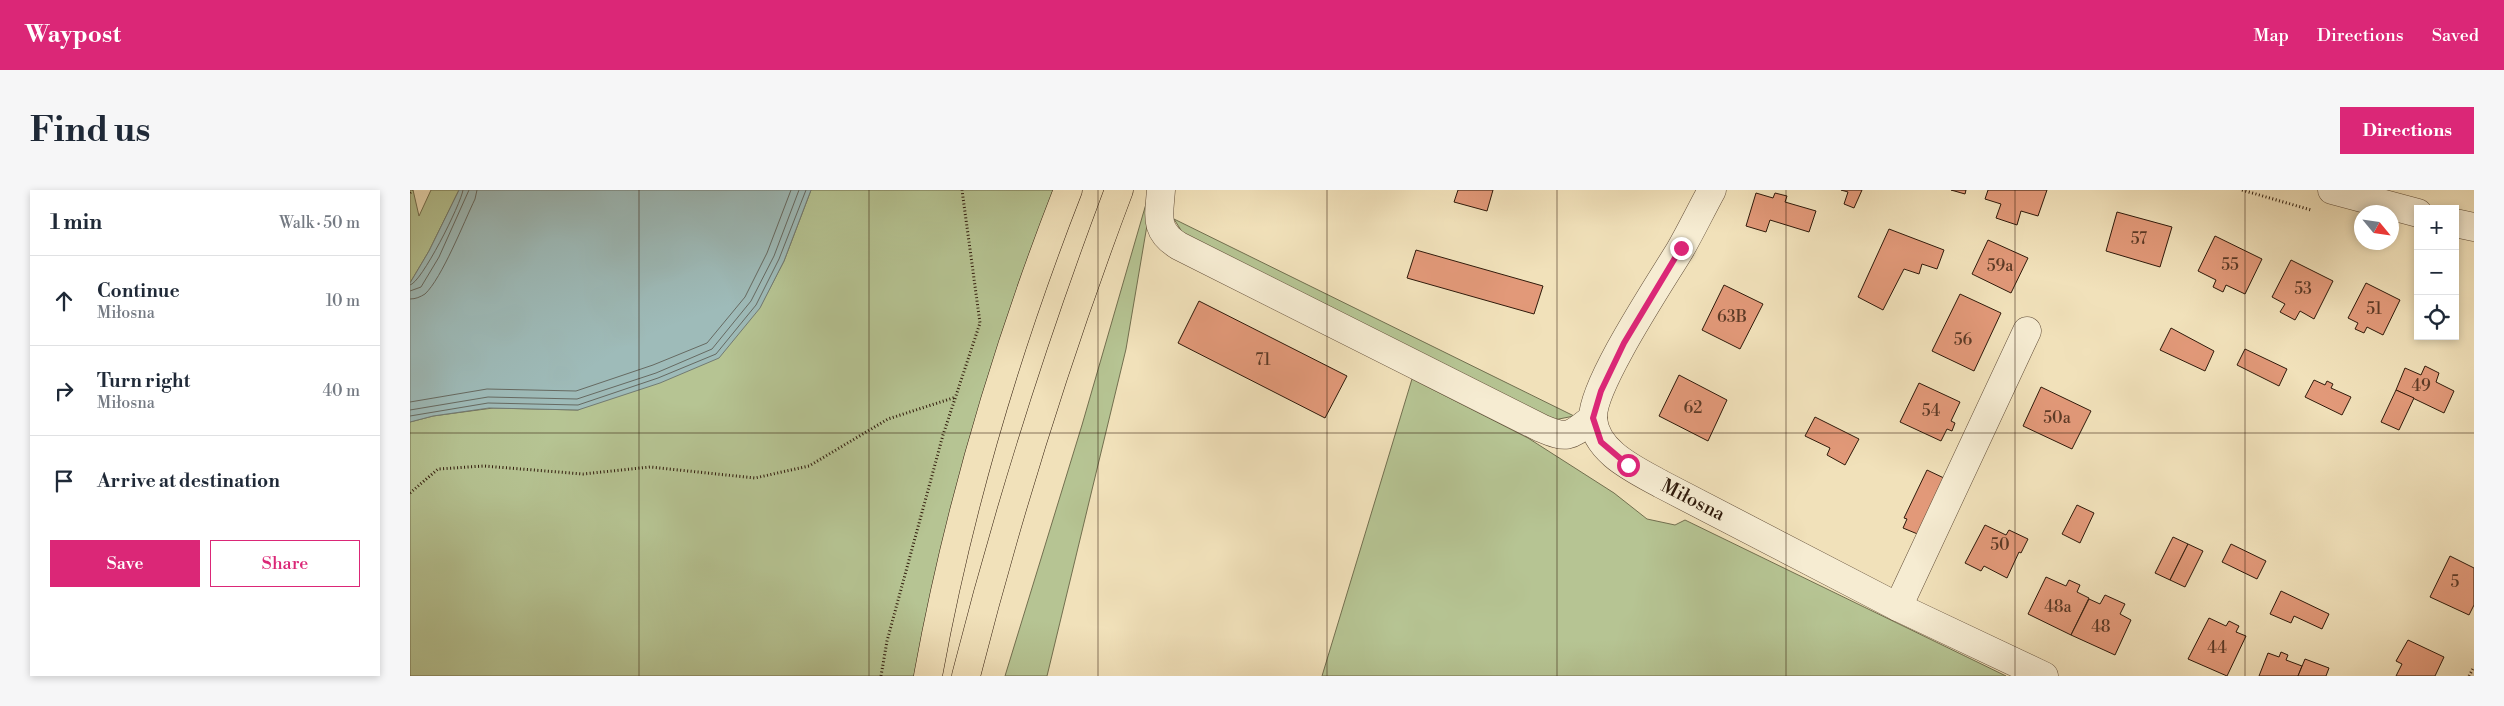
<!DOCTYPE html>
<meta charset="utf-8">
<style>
body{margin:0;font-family:"Libre Bodoni",serif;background:#f6f6f7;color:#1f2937}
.controls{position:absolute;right:15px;top:15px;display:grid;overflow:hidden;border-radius:0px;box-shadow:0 2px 8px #0003}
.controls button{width:45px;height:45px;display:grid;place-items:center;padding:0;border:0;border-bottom:1px solid #e0e1e3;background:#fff;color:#1f2937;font:25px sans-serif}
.compass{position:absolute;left:1944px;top:15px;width:45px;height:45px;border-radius:50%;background:#fff;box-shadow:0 2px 8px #0003;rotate:119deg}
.stop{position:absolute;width:15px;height:15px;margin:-11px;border:4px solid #db2777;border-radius:50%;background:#fff}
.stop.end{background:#db2777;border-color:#fff;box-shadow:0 1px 5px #0008}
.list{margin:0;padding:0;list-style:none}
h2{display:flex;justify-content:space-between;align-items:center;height:65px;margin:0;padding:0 20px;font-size:21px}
h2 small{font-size:16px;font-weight:400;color:#747a83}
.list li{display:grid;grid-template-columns:32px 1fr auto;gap:15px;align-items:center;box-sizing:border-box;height:90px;padding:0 20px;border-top:1px solid #e0e1e3}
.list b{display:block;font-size:19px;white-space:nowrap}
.list p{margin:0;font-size:16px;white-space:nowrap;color:#747a83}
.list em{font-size:16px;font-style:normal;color:#747a83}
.actions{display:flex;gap:10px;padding:15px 20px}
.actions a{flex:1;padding:11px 0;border:1px solid #db2777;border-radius:0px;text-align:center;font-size:18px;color:#db2777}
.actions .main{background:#db2777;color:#fff}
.icon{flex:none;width:28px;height:28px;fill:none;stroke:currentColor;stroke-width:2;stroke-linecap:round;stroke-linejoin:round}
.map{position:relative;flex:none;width:2064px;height:486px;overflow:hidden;border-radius:0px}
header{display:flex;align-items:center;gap:30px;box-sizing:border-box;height:70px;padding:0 25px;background:#db2777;color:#fff}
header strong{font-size:24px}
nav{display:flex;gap:28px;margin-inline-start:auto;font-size:18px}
.intro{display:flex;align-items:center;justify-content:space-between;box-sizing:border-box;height:120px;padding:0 30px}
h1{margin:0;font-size:35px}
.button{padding:12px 22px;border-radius:0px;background:#db2777;color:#fff;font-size:18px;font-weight:700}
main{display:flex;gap:30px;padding:0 30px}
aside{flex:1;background:#fff;border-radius:0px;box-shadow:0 2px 8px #0003}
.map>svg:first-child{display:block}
.green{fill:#b6c493;stroke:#726f4f}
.water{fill:#9ebbb9;stroke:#727b73}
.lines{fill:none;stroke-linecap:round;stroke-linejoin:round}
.shore{stroke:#666a62;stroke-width:1}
.building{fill:#e29979;stroke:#2f1a0b}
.minor-casing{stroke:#604c37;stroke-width:29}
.major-casing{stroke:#2f1a0b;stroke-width:29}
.path{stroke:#2f1a0b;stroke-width:3;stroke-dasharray:1 2.5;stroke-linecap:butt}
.minor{stroke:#f6ecd2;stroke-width:28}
.major{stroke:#f1e1ba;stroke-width:28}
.route{stroke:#db2777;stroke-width:6}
.grid{fill:none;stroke:#2f1a0b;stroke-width:1;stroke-opacity:0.55}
.labels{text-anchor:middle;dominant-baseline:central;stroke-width:4.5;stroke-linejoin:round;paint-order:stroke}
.number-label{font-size:16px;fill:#5c3a26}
.street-label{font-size:19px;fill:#2f1a0b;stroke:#f6ecd2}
</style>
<header>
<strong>Waypost</strong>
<nav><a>Map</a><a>Directions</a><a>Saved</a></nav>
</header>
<div class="intro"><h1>Find us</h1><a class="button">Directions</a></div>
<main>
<aside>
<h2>1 min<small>Walk · 50 m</small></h2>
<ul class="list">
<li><svg class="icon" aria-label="ahead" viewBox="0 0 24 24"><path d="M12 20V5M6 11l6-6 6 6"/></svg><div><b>Continue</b><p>Miłosna</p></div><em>10 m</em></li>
<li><svg class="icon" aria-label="right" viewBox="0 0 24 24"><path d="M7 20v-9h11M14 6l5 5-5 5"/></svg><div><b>Turn right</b><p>Miłosna</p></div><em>40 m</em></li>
<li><svg class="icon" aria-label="arrive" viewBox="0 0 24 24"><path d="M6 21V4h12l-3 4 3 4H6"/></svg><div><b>Arrive at destination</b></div></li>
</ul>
<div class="actions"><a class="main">Save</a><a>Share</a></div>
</aside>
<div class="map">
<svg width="2064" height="486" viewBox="0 0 2064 486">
<rect width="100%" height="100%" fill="#f1e1ba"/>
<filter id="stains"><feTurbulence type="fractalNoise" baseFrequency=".004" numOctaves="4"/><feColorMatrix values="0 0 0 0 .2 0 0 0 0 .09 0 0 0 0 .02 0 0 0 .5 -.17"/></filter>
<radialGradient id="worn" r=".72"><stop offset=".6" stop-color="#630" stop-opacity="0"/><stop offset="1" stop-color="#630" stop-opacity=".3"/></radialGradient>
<g class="green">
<polygon points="0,0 3,0 9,26 21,0 49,0 19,61 0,93"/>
<polygon points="401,0 645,0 509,486 0,486 0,232 23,226 83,218 168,220 350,117 374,71"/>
<polygon points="740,0 743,0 716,159 637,486 595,486 672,235"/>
<polygon points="764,29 1164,226 1134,232 779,53"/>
<polygon points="1002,189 1118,248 1204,303 1237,329 1265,335 1275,330 1596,486 912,486"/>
</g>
<polygon class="water" points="49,0 401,0 374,71 350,118 309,168 250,193 168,220 79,218 23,226 0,232 0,93 19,61"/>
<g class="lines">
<g class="shore">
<path d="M0,95c11,-1 51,-81 53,-95"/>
<polyline points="0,101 11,97 29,67 59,0"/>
<path d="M0,109c6,0 10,-2 15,-5 17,-16 39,-72 50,-95l2,-9"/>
<polyline points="0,212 77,199 166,201 243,175 297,153 335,107 357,63 381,0"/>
<polyline points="0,220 78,207 167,209 246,183 302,159 341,111 364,66 389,0"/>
<polyline points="0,226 78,213 168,215 248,188 306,164 346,115 369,69 396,0"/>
</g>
</g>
<g class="building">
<polygon points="1048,0 1083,0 1077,21 1044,12"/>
<polygon points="1431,0 1452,0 1444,18 1434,14 1438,2"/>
<polygon points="1541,0 1556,0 1555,4"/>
<polygon points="1578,0 1637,0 1628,26 1611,21 1607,35 1586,28 1591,14 1575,9"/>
<polygon points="1346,3 1363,8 1365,3 1377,6 1375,12 1406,21 1399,42 1360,30 1356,42 1336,36"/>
<polygon points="1707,22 1762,37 1750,77 1696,61"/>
<polygon points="1479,39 1534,60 1527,79 1512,74 1509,84 1494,79 1473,120 1448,107"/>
<polygon points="1805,46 1852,69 1835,104 1816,95 1813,102 1803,97 1806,90 1788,81"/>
<polygon points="1578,50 1618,68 1601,103 1562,84"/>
<polygon points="1006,60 1133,96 1124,124 997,88"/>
<polygon points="1881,70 1923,91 1904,129 1890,121 1885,130 1870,122 1875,114 1862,107"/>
<polygon points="1956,93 1990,110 1973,145 1957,137 1954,143 1945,139 1948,133 1938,128"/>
<polygon points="1314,95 1353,114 1330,159 1292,140"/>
<polygon points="1550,104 1591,123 1564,181 1522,161"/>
<polygon points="789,111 937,186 915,228 768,153"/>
<polygon points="1761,138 1804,161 1795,181 1750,160"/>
<polygon points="1835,159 1877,179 1869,196 1827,175"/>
<polygon points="2015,176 2029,183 2026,192 2044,201 2034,223 1986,200 1995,178 2011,185"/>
<polygon points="1269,185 1317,210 1298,251 1249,226"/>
<polygon points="1904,190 1915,195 1917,191 1923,194 1921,198 1941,207 1932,225 1895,207"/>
<polygon points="1509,193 1550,212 1541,231 1545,233 1542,241 1537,239 1531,251 1490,232"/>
<polygon points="1631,197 1681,221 1662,259 1613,236"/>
<polygon points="1986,200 2004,208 1989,240 1971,232"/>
<polygon points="1405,227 1449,249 1435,275 1417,265 1420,258 1395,246"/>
<polygon points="1517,280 1536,289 1510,345 1493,338 1497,329 1494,328"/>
<polygon points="1667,315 1684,323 1670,353 1652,344"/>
<polygon points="1575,335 1596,345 1599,340 1618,349 1611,363 1609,362 1597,388 1574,376 1571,381 1555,373"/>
<polygon points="1763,347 1778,354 1760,390 1745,383"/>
<polygon points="1778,354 1793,361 1775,397 1760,390"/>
<polygon points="1821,354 1856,371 1847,389 1812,372"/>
<polygon points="2040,366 2064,378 2064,415 2059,425 2020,407"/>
<polygon points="1636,387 1656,396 1659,390 1670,395 1667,402 1679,408 1661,445 1618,424"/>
<polygon points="1871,401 1919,424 1912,439 1884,426 1881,433 1860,424"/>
<polygon points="1695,405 1715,414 1710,424 1721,430 1705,465 1661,445 1679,409 1690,414"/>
<polygon points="1799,428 1816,436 1819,431 1829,436 1826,442 1836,446 1817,486 1778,469"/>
<polygon points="1998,450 2034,467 2025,486 1986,486 1992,474 1986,471"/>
<polygon points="1871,462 1878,465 1876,470 1892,476 1888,486 1849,486 1858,463 1869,467"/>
<polygon points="1895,469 1919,478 1916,486 1888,486"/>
</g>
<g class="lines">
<defs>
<g id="minor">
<path d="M751,0c-2,26 -7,41 18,56l362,182c28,12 29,8 52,-10"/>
<path d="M1302,0c-11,20 -21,41 -32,60 -20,33 -88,135 -87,168 2,34 43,52 68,66l237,123 146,69"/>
<polyline points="1922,0 2008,23"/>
<polyline points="2045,33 2064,37"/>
<polyline points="1488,417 1617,141"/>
</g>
<g id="major">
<path d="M518,486c30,-165 79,-330 140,-486"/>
<path d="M556,486c42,-165 93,-327 153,-486"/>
</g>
</defs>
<use href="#minor" class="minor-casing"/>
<use href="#major" class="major-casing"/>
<g class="path">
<polyline points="1832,0 1901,20"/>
<polyline points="0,3 2,0"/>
<polyline points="0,303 28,279 74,276 173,284 240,277 345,288 399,276 478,229 546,207"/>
<polyline points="471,486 477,451 533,245 570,133 552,0"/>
<polyline points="2059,486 2064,477"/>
</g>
<use href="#minor" class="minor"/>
<use href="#major" class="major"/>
</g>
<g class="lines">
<polyline class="route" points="1218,275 1191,252 1183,228 1191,201 1214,153 1271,58"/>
</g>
<path class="grid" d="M229,0v486M459,0v486M688,0v486M917,0v486M1147,0v486M1376,0v486M1605,0v486M1835,0v486M0,243h2064"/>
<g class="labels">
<g class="number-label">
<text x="1729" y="49">57</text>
<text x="1820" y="75">55</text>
<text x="1590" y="76">59a</text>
<text x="1893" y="99">53</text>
<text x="1964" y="119">51</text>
<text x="1322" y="127">63B</text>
<text x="1553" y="150">56</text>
<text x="853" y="170">71</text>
<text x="2011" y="196">49</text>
<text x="1283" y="218">62</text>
<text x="1521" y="221">54</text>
<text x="1647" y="228">50a</text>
<text x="1590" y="355">50</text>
<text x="2045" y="392">5</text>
<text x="1648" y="417">48a</text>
<text x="1691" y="437">48</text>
<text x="1807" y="458">44</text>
</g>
<g class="street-label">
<text transform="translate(1283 310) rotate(27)">Miłosna</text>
</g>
</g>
<rect width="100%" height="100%" filter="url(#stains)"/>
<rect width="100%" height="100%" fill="url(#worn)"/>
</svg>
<div class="controls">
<button>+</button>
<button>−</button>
<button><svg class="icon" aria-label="locate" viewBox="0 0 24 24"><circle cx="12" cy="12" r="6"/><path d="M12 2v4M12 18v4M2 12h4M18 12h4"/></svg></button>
</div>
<svg class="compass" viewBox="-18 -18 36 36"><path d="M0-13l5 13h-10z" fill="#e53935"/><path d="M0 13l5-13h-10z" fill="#747a83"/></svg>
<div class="stop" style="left:1218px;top:275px"></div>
<div class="stop end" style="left:1271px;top:58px"></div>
</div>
</main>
